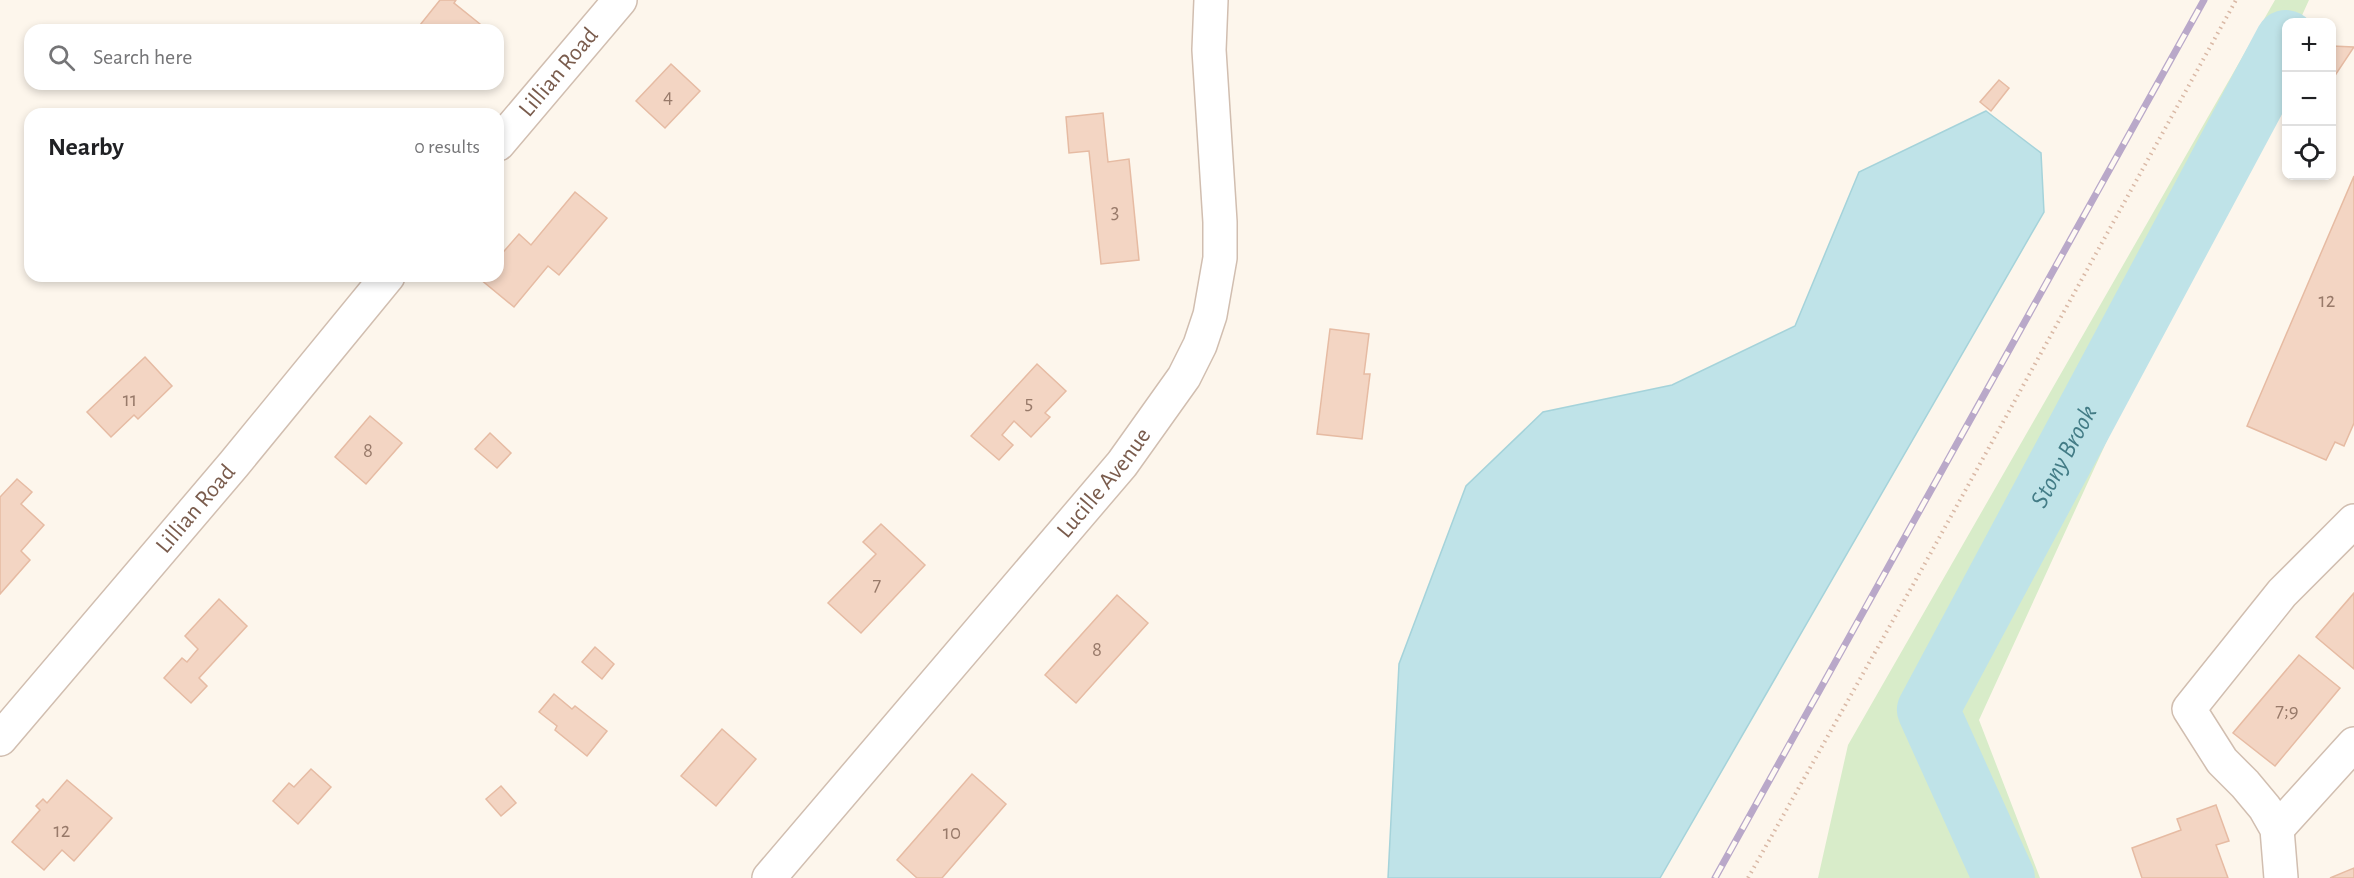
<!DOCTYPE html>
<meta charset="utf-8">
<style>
body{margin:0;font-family:"Alegreya Sans",sans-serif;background:#f6f6f6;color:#202124}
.controls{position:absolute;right:18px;top:18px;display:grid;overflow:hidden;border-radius:12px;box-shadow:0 3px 9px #0003}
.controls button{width:54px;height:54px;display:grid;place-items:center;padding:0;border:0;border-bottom:2px solid #e0e0e0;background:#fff;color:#202124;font:30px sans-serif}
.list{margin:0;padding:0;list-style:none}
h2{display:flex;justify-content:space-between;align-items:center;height:78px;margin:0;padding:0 24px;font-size:26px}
h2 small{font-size:20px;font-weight:400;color:#757577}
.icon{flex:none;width:33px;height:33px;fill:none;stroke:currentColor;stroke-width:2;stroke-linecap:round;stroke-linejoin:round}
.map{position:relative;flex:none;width:2354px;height:878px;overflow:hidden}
.search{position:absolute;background:#fff;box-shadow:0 3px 9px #0003;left:24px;top:24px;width:480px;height:66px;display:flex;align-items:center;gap:15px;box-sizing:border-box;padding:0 21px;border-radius:18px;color:#757577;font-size:22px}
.panel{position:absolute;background:#fff;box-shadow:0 3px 9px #0003;left:24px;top:108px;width:480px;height:174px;border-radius:18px}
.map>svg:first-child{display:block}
.green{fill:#d8ecc9}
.water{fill:#bfe3e8;stroke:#a5d3da;stroke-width:1.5}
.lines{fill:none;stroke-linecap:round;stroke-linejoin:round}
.river{stroke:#bfe3e8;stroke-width:62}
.building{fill:#f3d5c3;stroke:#e6bba3;stroke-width:1.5}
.minor-casing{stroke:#d1beb0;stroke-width:36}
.path{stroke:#d9b8a5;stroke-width:4;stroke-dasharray:1.5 4.5;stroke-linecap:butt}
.minor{stroke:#fff;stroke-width:33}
.rail-casing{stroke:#b9a8c9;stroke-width:7}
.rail{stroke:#fffaf3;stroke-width:4.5;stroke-dasharray:14;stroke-linecap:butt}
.labels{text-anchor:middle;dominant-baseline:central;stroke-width:4.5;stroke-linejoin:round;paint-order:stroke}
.number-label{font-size:21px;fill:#987a6a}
.street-label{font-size:24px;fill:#7a5c4d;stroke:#fffaf3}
.water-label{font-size:26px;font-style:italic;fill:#437c86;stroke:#fffaf3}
</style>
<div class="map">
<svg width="2354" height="878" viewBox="0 0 2354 878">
<rect width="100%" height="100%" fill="#fdf6ec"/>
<polygon class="green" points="2275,0 2309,0 2299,22 2286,22 2286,50 1979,720 2040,878 1818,878 1848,745"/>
<polygon class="water" points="1986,111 2041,153 2044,212 1660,878 1388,878 1399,664 1466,486 1543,412 1672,385 1795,326 1859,172"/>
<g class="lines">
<path class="river" id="s1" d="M2004,878l-76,-168 358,-669"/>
</g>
<g class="building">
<polygon points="440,0 456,0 454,3 480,24 474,30 416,30"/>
<polygon points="2332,46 2354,47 2332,80"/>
<polygon points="671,64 700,91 665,128 636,101"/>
<polygon points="1999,80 2009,88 1991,111 1980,102"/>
<polygon points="1103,113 1108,162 1129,159 1139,260 1101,264 1089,151 1069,153 1066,117"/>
<polygon points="2354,176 2354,423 2344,446 2335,442 2326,460 2247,426"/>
<polygon points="575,192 607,218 559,275 548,266 514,307 480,279 483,276 498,276 498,258 519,234 531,245"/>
<polygon points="1330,329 1369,334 1364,374 1370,374 1362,439 1317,434"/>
<polygon points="145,357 172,386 138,419 134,415 111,437 87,412"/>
<polygon points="1037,364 1066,391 1045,413 1050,417 1031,437 1014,421 1002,435 1013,445 999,460 971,436"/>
<polygon points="370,416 402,443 366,484 335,457"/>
<polygon points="490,433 511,453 497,468 475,449"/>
<polygon points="17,479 32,492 21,504 44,525 21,551 30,560 0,594 0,497"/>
<polygon points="881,524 925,565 861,633 828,603 876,554 863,542"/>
<polygon points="2354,593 2354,669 2316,637"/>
<polygon points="1117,595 1148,623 1076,703 1045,675"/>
<polygon points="219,599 247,626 199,678 207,686 191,703 164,678 182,658 187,662 198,649 185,636"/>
<polygon points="595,647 614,664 602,679 582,662"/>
<polygon points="2299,655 2340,688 2275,766 2233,733"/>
<polygon points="554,694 572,709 575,706 607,731 587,756 555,730 557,726 539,712"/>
<polygon points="722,729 756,759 716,806 681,776"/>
<polygon points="311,769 331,787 298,824 273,801 289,783 294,787"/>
<polygon points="972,774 1006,804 942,878 917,878 897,860"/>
<polygon points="67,780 112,818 74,861 62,850 44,870 12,842 40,810 36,806 43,799 47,803"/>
<polygon points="501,786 516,803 501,816 486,799"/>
<polygon points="2216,805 2229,841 2216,845 2228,878 2142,878 2132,848 2181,830 2177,819"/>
<polygon points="2354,868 2354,878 2330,878"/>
</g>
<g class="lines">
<defs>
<g id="minor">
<path id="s2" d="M498,144l122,-144"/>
<path id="s3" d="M0,739l234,-275 154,-188"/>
<polyline points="2277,829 2354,744"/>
<path id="s4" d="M769,878l353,-414 62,-87 16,-32 10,-30 10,-57v-36l-11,-172 2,-50"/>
<polyline points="2281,878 2277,829 2265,808 2245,784 2222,761 2189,709 2282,593 2354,521"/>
</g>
</defs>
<use href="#minor" class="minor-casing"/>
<polyline class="path" points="1748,878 1923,567 2236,0"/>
<use href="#minor" class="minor"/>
<defs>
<polyline id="rail" points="1715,878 2204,0"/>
</defs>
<use href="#rail" class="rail-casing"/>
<use href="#rail" class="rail"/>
</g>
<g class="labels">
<g class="number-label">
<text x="668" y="96">4</text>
<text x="1115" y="211">3</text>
<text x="2327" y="300">12</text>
<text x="130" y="399">11</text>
<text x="1029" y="402">5</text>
<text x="368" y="450">8</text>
<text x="877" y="584">7</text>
<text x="1097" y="649">8</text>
<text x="2287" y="710">7;9</text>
<text x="62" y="830">12</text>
<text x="952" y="832">10</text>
</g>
<g class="street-label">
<text stroke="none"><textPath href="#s2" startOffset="94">Lillian Road</textPath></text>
<text stroke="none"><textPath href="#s4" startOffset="518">Lucille Avenue</textPath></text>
<text stroke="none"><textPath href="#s3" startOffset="302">Lillian Road</textPath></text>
</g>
<g class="water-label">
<text stroke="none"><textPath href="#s1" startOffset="472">Stony Brook</textPath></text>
</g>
</g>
</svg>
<div class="controls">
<button>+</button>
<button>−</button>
<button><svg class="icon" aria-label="locate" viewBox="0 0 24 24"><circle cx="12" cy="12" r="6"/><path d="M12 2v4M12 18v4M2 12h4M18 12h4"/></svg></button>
</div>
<div class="search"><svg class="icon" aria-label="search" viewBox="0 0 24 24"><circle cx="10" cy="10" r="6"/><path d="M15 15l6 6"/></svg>Search here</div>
<section class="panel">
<h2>Nearby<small>0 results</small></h2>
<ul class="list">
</ul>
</section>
</div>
